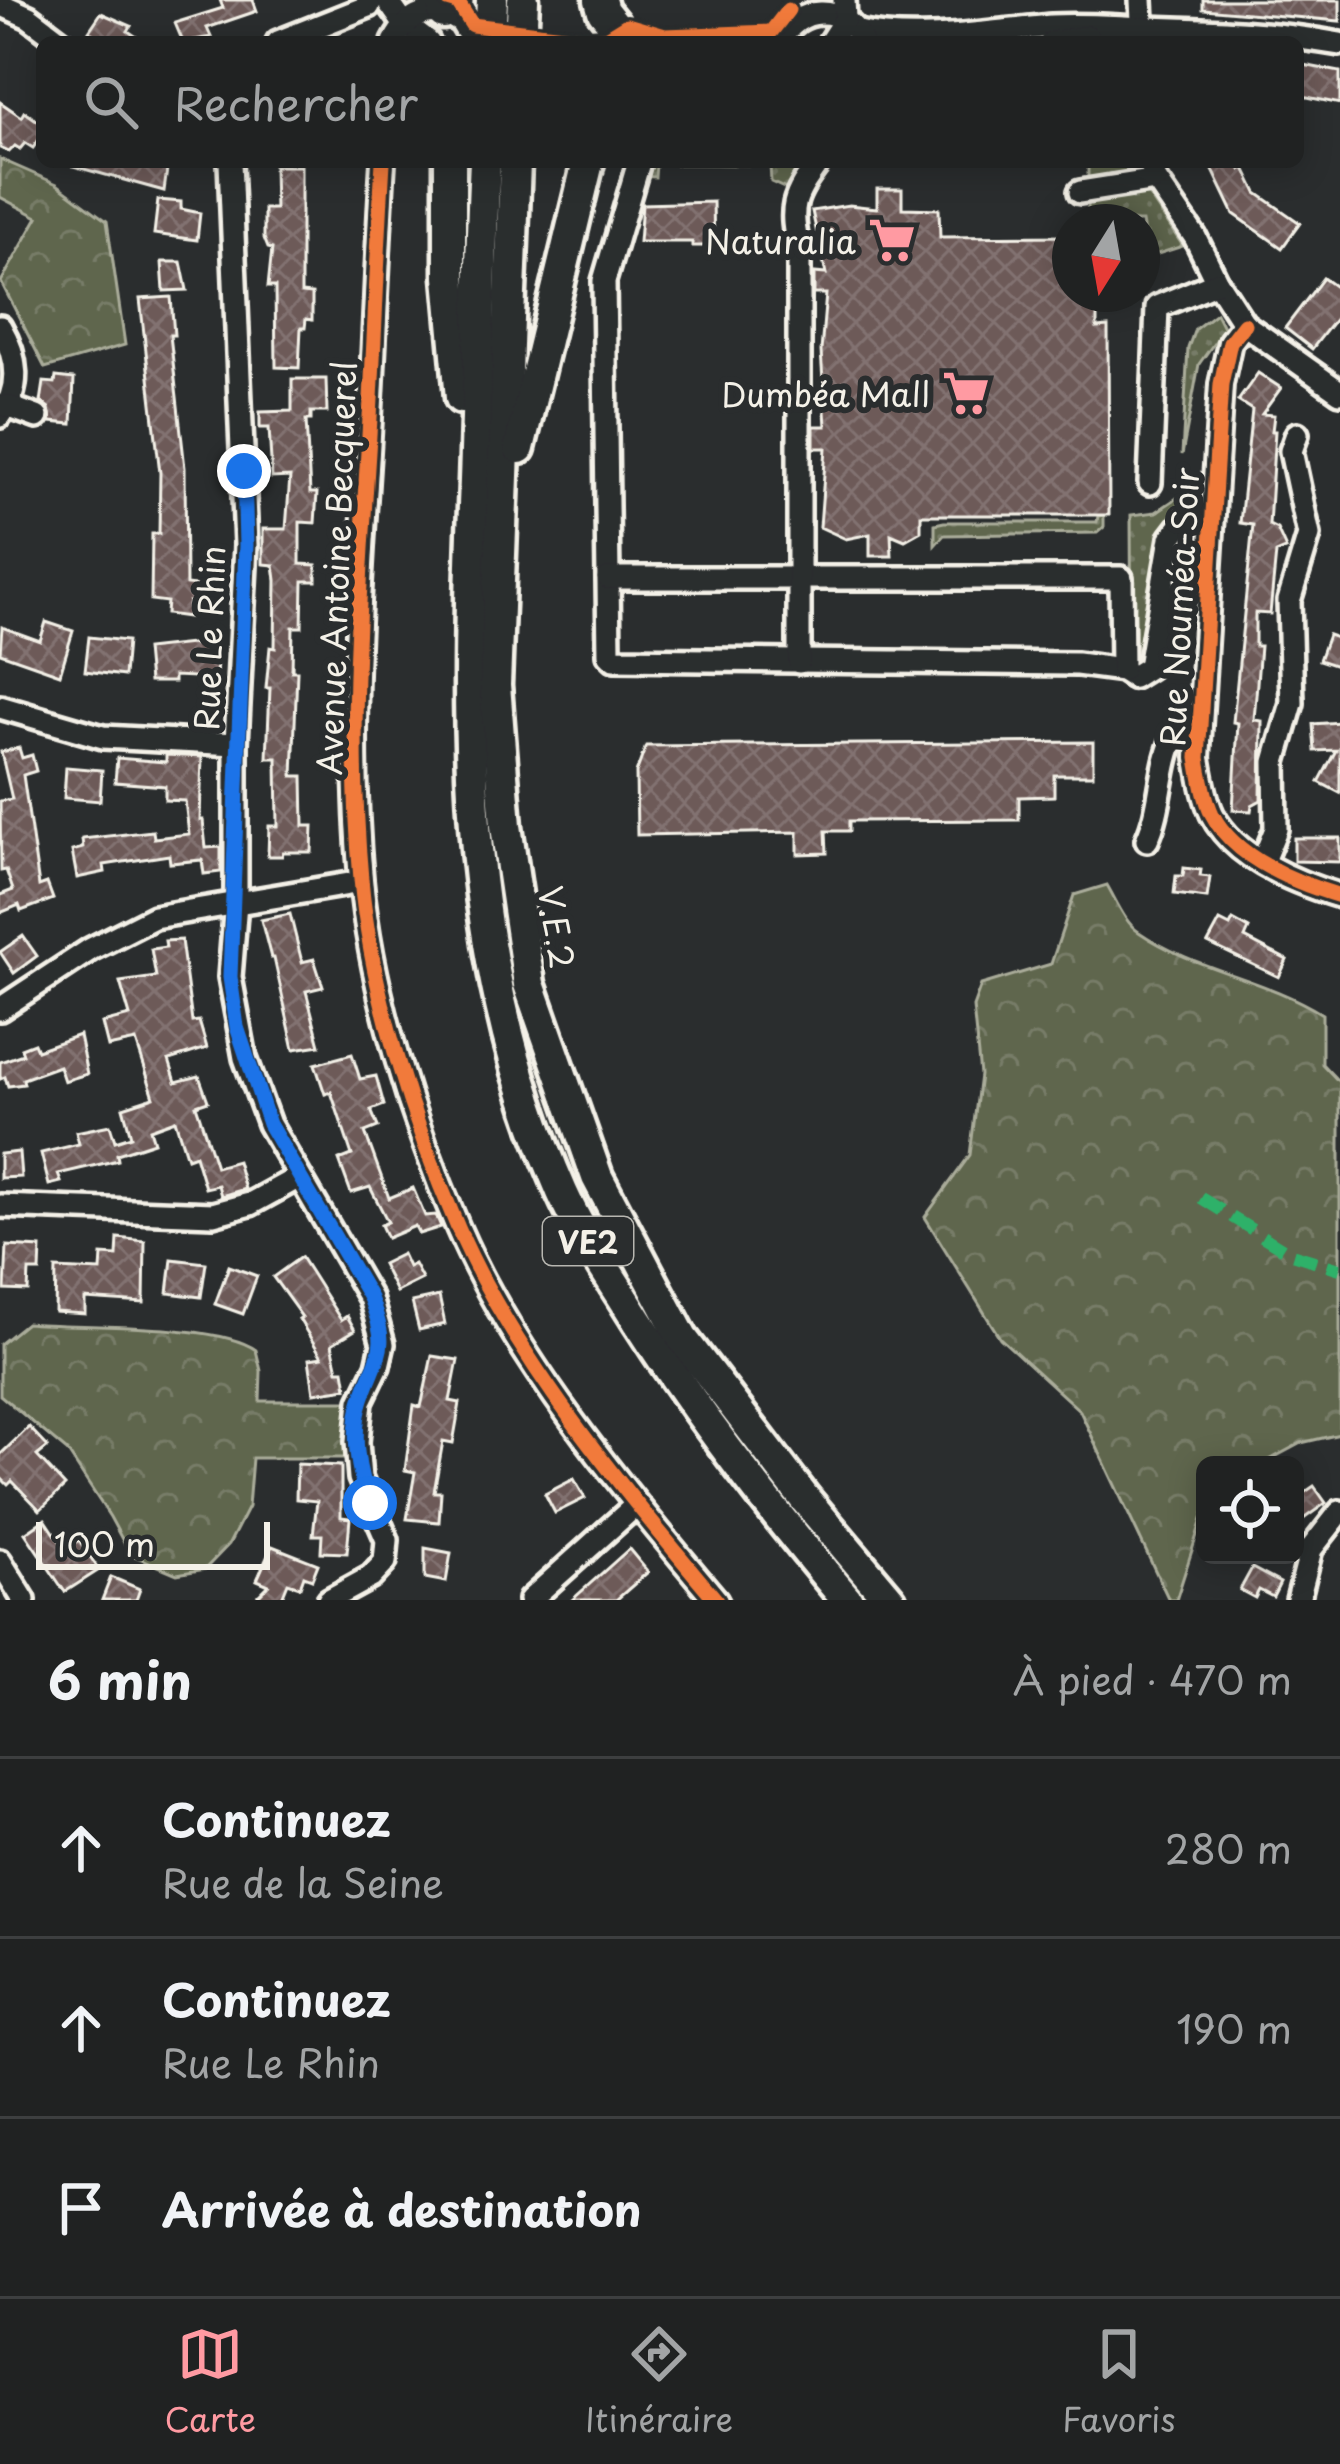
<!DOCTYPE html>
<html lang="fr">
<meta charset="utf-8">
<style>
body{margin:0;font-family:"Playpen Sans",sans-serif;background:#282a2a;color:#f1f3f6}
.controls{position:absolute;right:36px;bottom:36px;display:grid;overflow:hidden;border-radius:18px;box-shadow:0 6px 30px #0003}
.controls button{width:108px;height:108px;display:grid;place-items:center;padding:0;border:0;border-bottom:3px solid #3d3f40;background:#202222;color:#f1f3f6;font:60px sans-serif}
.compass{position:absolute;left:1052px;top:204px;width:108px;height:108px;border-radius:50%;background:#202222;box-shadow:0 6px 30px #0003;rotate:191deg}
.scale{position:absolute;left:36px;bottom:30px;width:234px;box-sizing:border-box;padding-left:12px;border:6px solid #f4f1e8;border-top:0;font-size:33px;line-height:42px;white-space:nowrap;color:#f4f1e8;-webkit-text-stroke:9px #2a2d2e;paint-order:stroke}
.stop{position:absolute;width:36px;height:36px;margin:-27px;border:9px solid #1a73e8;border-radius:50%;background:#fff}
.stop.end{background:#1a73e8;border-color:#fff;box-shadow:0 3px 12px #0008}
.list{margin:0;padding:0;list-style:none}
h2{display:flex;justify-content:space-between;align-items:center;height:156px;margin:0;padding:0 48px;font-size:51px}
h2 small{font-size:39px;font-weight:400;color:#a2a4a5}
.list li{display:grid;grid-template-columns:78px 1fr auto;gap:36px;align-items:center;box-sizing:border-box;height:180px;padding:0 48px;border-top:3px solid #3d3f40}
.list b{display:block;font-size:45px;white-space:nowrap}
.list p{margin:0;font-size:39px;white-space:nowrap;color:#a2a4a5}
.list em{font-size:39px;font-style:normal;color:#a2a4a5}
.icon{flex:none;width:66px;height:66px;fill:none;stroke:currentColor;stroke-width:2;stroke-linecap:round;stroke-linejoin:round}
.map{position:relative;flex:none;width:1340px;height:1600px;overflow:hidden}
.search{position:absolute;background:#202222;box-shadow:0 6px 30px #0003;left:36px;right:36px;top:36px;height:132px;display:flex;align-items:center;gap:30px;box-sizing:border-box;padding:0 42px;border-radius:18px;color:#a2a4a5;font-size:45px}
.sheet{height:696px;background:#202222}
nav{display:flex;justify-content:space-around;align-items:center;box-sizing:border-box;height:168px;border-top:3px solid #3d3f40;background:#202222;font-size:33px;color:#a2a4a5}
nav a{display:grid;justify-items:center;gap:6px}
nav .on{color:#ff9aa2}
.map>svg:first-child{display:block}
.grass{fill:url(#grass-dots);stroke:#aaac9a;stroke-width:3}
.forest{fill:url(#forest-crowns);stroke:#aaac9a;stroke-width:3}
.building{fill:url(#building-cross-hatch);stroke:#f4f1e8;stroke-width:3}
.lines{fill:none;stroke-linecap:round;stroke-linejoin:round}
.minor-casing{stroke:#f4f1e8;stroke-width:30}
.highway-casing{stroke:#f4f1e8;stroke-width:39}
.minor{stroke:#2a2d2e;stroke-width:21}
.highway{stroke:#2a2d2e;stroke-width:30}
.minor-bridge-casing{stroke:#f4f1e8;stroke-width:30;stroke-linecap:butt}
.minor-bridge{stroke:#2a2d2e;stroke-width:21}
.quiet{stroke:#2db169;stroke-width:12;stroke-dasharray:24 12;stroke-linecap:butt}
.cycleway-casing{stroke:#2a2d2e;stroke-width:22}
.cycleway{stroke:#f17a3a;stroke-width:15}
.route{stroke:#1a73e8;stroke-width:15}
.labels{text-anchor:middle;dominant-baseline:central;stroke-width:12;stroke-linejoin:round;paint-order:stroke}
.shield{fill:#2a2d2e;stroke:#b7b6b0;stroke-width:3}
.shield-label{font-size:30px;font-weight:bold;fill:#f4f1e8}
.poi-label{font-size:33px;fill:#f4f1e8;stroke:#2a2d2e;text-anchor:end}
.street-label{font-size:33px;fill:#f4f1e8;stroke:#2a2d2e}
</style>
<div class="map">
<svg width="1340" height="1600" viewBox="0 0 1340 1600">
<defs>
<pattern id="grass-dots" width="8" height="8" patternUnits="userSpaceOnUse" patternTransform="scale(3)"><rect width="8" height="8" fill="#5f664d"/><path d="M2 2h.1M6 6h.1" fill="none" stroke="#777c67" stroke-width="1.8" stroke-linecap="round"/></pattern>
<pattern id="forest-crowns" width="20" height="18" patternUnits="userSpaceOnUse" patternTransform="scale(3)"><rect width="20" height="18" fill="#5f664d"/><path d="M2 6a3 3 0 1 1 6 0M12 15a3 3 0 1 1 6 0" fill="none" stroke="#777c67"/></pattern>
<pattern id="building-cross-hatch" width="8" height="8" patternUnits="userSpaceOnUse" patternTransform="scale(3)"><rect width="8" height="8" fill="#6d5a59"/><path d="M0 0l8 8M0 8l8-8" fill="none" stroke="#827271"/></pattern>
</defs>
<rect width="100%" height="100%" fill="#2a2d2e"/>
<filter id="ink" filterUnits="userSpaceOnUse"><feTurbulence type="fractalNoise" baseFrequency=".00833" numOctaves="2"/><feDisplacementMap in="SourceGraphic" scale="24" xChannelSelector="R" yChannelSelector="G"/><feConvolveMatrix kernelMatrix="1 2 1 2 8 2 1 2 1" color-interpolation-filters="sRGB"/></filter>
<g filter="url(#ink)">
<g class="grass">
<polygon points="636,162 819,162 795,193 771,182 770,165 656,164 655,177 637,176"/>
<polygon points="1088,162 1131,162 1135,175 1183,246 1148,257 1142,222 1088,222"/>
<polygon points="1216,313 1224,329 1199,364 1182,455 1188,348 1195,329"/>
<polygon points="1177,498 1187,509 1167,526 1144,661 1132,669 1131,515 1156,512"/>
<polygon points="1104,515 1104,527 1097,533 944,535 935,545 935,524 944,522 1097,522 1098,516"/>
</g>
<g class="forest">
<polygon points="0,159 57,184 107,221 125,345 45,368 1,282 38,217 0,197"/>
<path d="M1107,885c9,15 18,38 32,47 55,38 126,46 183,82v50l18,19v351l-39,9 -41,22h-55v45l-29,90h-7l-89,-189 -80,-73 -75,-121 45,-62 10,-80 -7,-68 8,-22 70,-21 23,-69z"/>
<path d="M26,1323c53,5 193,-1 230,27l5,21 -1,30h101l-3,57h-106l-4,49 -19,37 -24,25 -28,5 -47,-20 -20,-37 -43,-66 -67,-56v-51z"/>
</g>
<g class="building">
<polygon points="220,0 253,0 257,11 207,28 211,37 183,42 175,23 223,8"/>
<polygon points="1203,0 1340,0 1340,21 1203,9"/>
<polygon points="101,13 131,26 128,31 144,42 104,42 89,31"/>
<polygon points="1298,64 1340,72 1340,104 1298,95"/>
<polygon points="0,102 22,117 25,112 42,124 42,135 33,148 25,143 20,149 15,146 9,152 0,148"/>
<polygon points="74,162 168,162 164,191 73,166"/>
<polygon points="1209,162 1237,162 1241,170 1245,168 1257,193 1300,223 1282,248 1234,214"/>
<polygon points="274,166 301,166 301,293 312,294 312,320 306,319 305,328 301,328 299,368 276,367 275,287 268,287 272,249 268,248 264,238 264,209 275,209"/>
<polygon points="877,189 902,189 902,208 939,209 940,237 1070,236 1070,294 1097,294 1097,328 1108,327 1109,515 921,515 921,531 905,540 891,534 892,556 870,556 870,534 846,539 820,527 826,448 814,448 814,426 826,426 821,351 826,294 814,294 814,273 826,274 812,211 849,205 877,208"/>
<polygon points="158,200 181,202 181,209 200,213 197,240 154,234"/>
<polygon points="713,202 714,246 692,246 692,242 639,242 642,204"/>
<polygon points="162,262 181,262 187,290 164,291"/>
<polygon points="1323,278 1340,290 1340,313 1312,349 1285,328"/>
<polygon points="171,297 174,335 170,335 185,468 186,585 196,586 195,603 189,602 188,617 166,614 167,602 151,600 152,534 159,534 160,473 140,299"/>
<polygon points="1258,373 1281,388 1262,414 1274,415 1272,431 1275,431 1269,525 1277,529 1286,549 1276,553 1270,614 1255,613 1255,646 1260,646 1254,720 1262,721 1261,800 1252,805 1251,811 1233,810 1238,723 1233,722 1253,525 1240,523 1252,410 1238,401"/>
<polygon points="56,377 74,379 72,424 51,422 49,408 41,402 44,382 55,383"/>
<polygon points="292,379 326,379 327,412 311,412 311,420 306,420 310,493 317,493 315,523 300,522 300,564 316,565 316,581 303,581 302,627 293,627 292,671 297,671 293,776 303,776 304,826 313,826 312,852 283,852 282,856 268,856 269,826 278,826 277,758 267,758 270,688 266,688 270,647 275,648 276,580 274,565 263,564 263,529 286,529 290,477 272,478 269,428 260,428 260,412 292,411"/>
<polygon points="46,622 73,631 60,674 0,653 2,627 40,641"/>
<polygon points="1328,635 1340,639 1340,667 1319,660"/>
<polygon points="89,637 127,641 124,676 85,671"/>
<polygon points="191,644 211,645 211,658 217,659 216,678 174,676 174,682 149,682 146,649"/>
<polygon points="1340,722 1340,793 1319,782 1336,750 1315,751 1313,724"/>
<polygon points="1093,742 1093,775 1054,775 1054,796 1019,797 1019,820 849,821 849,831 826,831 827,853 798,854 798,832 637,835 636,773 646,746"/>
<polygon points="19,748 22,758 32,755 36,771 23,775 39,886 47,883 53,899 21,911 19,905 0,913 0,895 13,890 6,870 1,871 0,801 12,799 1,752"/>
<polygon points="166,755 202,757 200,820 203,820 206,848 221,847 221,872 204,874 202,860 170,863 169,855 104,865 105,872 77,878 72,851 83,848 82,839 153,831 154,838 189,834 185,801 165,800 165,786 115,782 117,758 166,762"/>
<polygon points="66,767 102,770 100,801 64,798"/>
<polygon points="1294,838 1340,838 1340,862 1294,861"/>
<polygon points="1184,868 1201,870 1200,876 1210,877 1207,898 1174,894 1176,876 1183,876"/>
<polygon points="290,914 302,962 314,959 323,987 306,991 320,1045 294,1049 274,958 271,958 261,920"/>
<polygon points="1233,920 1249,929 1245,938 1287,960 1279,977 1208,943 1220,921 1230,926"/>
<polygon points="23,936 37,956 14,973 0,952"/>
<polygon points="181,940 192,1022 199,1021 207,1048 169,1060 176,1082 199,1076 208,1101 196,1105 216,1167 237,1161 245,1189 221,1196 218,1185 205,1188 195,1155 187,1158 175,1120 150,1129 154,1142 117,1154 118,1160 58,1174 61,1182 49,1185 41,1153 79,1144 76,1132 110,1125 115,1141 131,1136 123,1107 154,1097 136,1041 108,1047 102,1023 130,1016 120,982 156,977 151,949 166,947 165,941"/>
<polygon points="79,1035 87,1074 64,1081 59,1066 23,1079 24,1084 8,1086 5,1077 0,1079 0,1062 23,1054 21,1048 34,1043 37,1050"/>
<polygon points="352,1054 360,1079 376,1076 384,1105 371,1110 378,1127 365,1132 389,1198 413,1188 425,1216 436,1215 441,1227 419,1234 415,1226 387,1238 381,1225 388,1222 370,1187 351,1193 339,1160 352,1155 331,1092 325,1094 315,1064"/>
<polygon points="19,1152 21,1177 0,1178 0,1154"/>
<polygon points="118,1238 145,1241 144,1303 85,1299 85,1314 55,1312 56,1269 101,1271 102,1255 117,1256"/>
<polygon points="7,1246 41,1248 40,1271 29,1271 28,1291 5,1290"/>
<polygon points="402,1254 408,1267 414,1264 422,1279 396,1292 382,1264"/>
<polygon points="301,1257 341,1320 347,1316 355,1330 332,1344 338,1370 344,1370 347,1388 314,1393 309,1359 322,1357 299,1319 302,1317 273,1277"/>
<polygon points="172,1259 206,1263 201,1297 168,1293"/>
<polygon points="229,1266 257,1276 243,1314 215,1304"/>
<polygon points="439,1296 445,1324 419,1330 412,1302"/>
<polygon points="432,1356 458,1360 450,1401 460,1403 453,1443 443,1441 434,1492 441,1492 439,1522 407,1519 415,1472 405,1470 414,1405 421,1407"/>
<polygon points="29,1427 48,1447 37,1456 65,1486 40,1510 12,1481 8,1485 0,1477 0,1455"/>
<polygon points="297,1464 341,1466 341,1517 350,1518 347,1553 321,1552 322,1535 313,1535 317,1501 296,1499"/>
<polygon points="574,1479 585,1498 555,1513 545,1494"/>
<polygon points="1314,1486 1326,1503 1295,1525 1295,1499"/>
<polygon points="45,1519 65,1549 79,1540 99,1570 65,1592 25,1533"/>
<polygon points="272,1546 318,1564 312,1579 304,1576 300,1587 288,1583 281,1600 254,1600 269,1585 257,1580"/>
<polygon points="425,1548 451,1553 446,1582 425,1578"/>
<polygon points="629,1549 648,1572 616,1600 572,1600"/>
<polygon points="1252,1568 1280,1583 1273,1597 1259,1590 1255,1598 1240,1590"/>
<polygon points="111,1577 140,1589 136,1600 102,1600"/>
</g>
<g class="lines">
<defs>
<g id="minor">
<polyline points="387,0 404,24 428,42"/>
<polyline points="1141,0 1143,41"/>
<polyline points="0,4 29,17 62,42"/>
<path d="M858,32c59,13 133,-1 194,-6 31,-2 63,1 93,2 69,2 127,4 195,16"/>
<polyline points="278,42 369,6"/>
<path d="M394,42c14,-28 39,-39 67,-20l12,20"/>
<path d="M780,42c17,-37 64,-40 82,-1"/>
<polyline points="830,42 845,19 844,0"/>
<polyline points="1051,42 1088,36"/>
<polyline points="230,162 246,545 236,744 236,902 230,977 245,1058 269,1124 370,1298 383,1344 378,1366 361,1401 357,1442 360,1478 387,1540 385,1562 371,1577 329,1600"/>
<path d="M383,162c-6,97 -9,194 -15,290 -9,142 -20,286 -7,427 10,113 52,245 97,349 57,132 166,263 258,372"/>
<polyline points="639,162 604,281 609,654 614,659 1077,664 1122,670 1133,677 1149,667 1171,538 1187,517 1212,512"/>
<polyline points="1150,162 1156,180 1195,237 1217,282 1244,324 1340,392"/>
<polyline points="1080,192 1156,180"/>
<path d="M1244,324l-14,18 -9,42 -23,374c3,18 6,39 14,56 22,44 84,69 128,82"/>
<path d="M0,327c17,29 22,61 0,89"/>
<polyline points="7,406 37,417"/>
<polyline points="1150,483 1157,307 1217,282"/>
<polyline points="608,578 1121,578 1122,670"/>
<path d="M799,662v-411c-10,-44 -7,-53 20,-89"/>
<polyline points="0,707 103,737 236,744"/>
<path d="M1147,840c16,-34 12,-74 29,-107l23,-3"/>
<polyline points="1263,861 1276,829 1275,762 1292,703 1289,601 1309,535 1291,451 1297,434"/>
<polyline points="0,1009 91,949 154,917 361,882"/>
<polyline points="0,1206 213,1214 250,1204 299,1177"/>
<polyline points="0,1561 24,1600"/>
<polyline points="530,1600 636,1505"/>
<polyline points="1298,1600 1311,1549 1340,1512"/>
</g>
<g id="highway">
<polyline points="600,0 603,11 628,42"/>
<polyline points="443,13 446,0"/>
<polyline points="490,42 492,0"/>
<polyline points="521,42 523,0"/>
<polyline points="450,162 450,277 461,398"/>
<path d="M485,162c-6,115 -6,230 -11,344 -9,240 -11,462 88,686 16,36 38,69 59,102 67,109 144,209 226,306"/>
<polyline points="515,162 495,685 506,826 529,984 597,1177 682,1338 805,1499 890,1600"/>
<polyline points="519,448 588,162"/>
</g>
</defs>
<use href="#minor" class="minor-casing"/>
<use href="#highway" class="highway-casing"/>
<use href="#minor" class="minor"/>
<use href="#highway" class="highway"/>
<defs>
<polyline id="minor-bridge" points="472,39 507,42"/>
</defs>
<use href="#minor-bridge" class="minor-bridge-casing"/>
<use href="#minor-bridge" class="minor-bridge"/>
<polyline class="quiet" points="1201,1198 1291,1254 1340,1269"/>
<defs>
<g id="cycleway">
<polyline points="448,0 458,3 472,25 588,39 606,38 627,25 665,36 771,32 788,10"/>
<path d="M383,162c-6,97 -9,194 -15,290 -9,142 -20,286 -7,427 10,113 52,245 97,349 57,132 166,263 258,372"/>
<path d="M1244,324l-14,18 -9,42 -23,374c3,18 6,39 14,56 22,44 84,69 128,82"/>
</g>
</defs>
<use href="#cycleway" class="cycleway-casing"/>
<use href="#cycleway" class="cycleway"/>
</g>
</g>
<g class="lines" filter="url(#ink)">
<path class="route" d="M244,471l2,74 -16,432 7,50 32,97 101,174c21,53 8,53 -8,101 -11,33 -5,73 8,104"/>
</g>
<defs>
<symbol id="supermarket-bare" viewBox="-9 -9 18 18"><path d="M-6-5.5h2.5l.6 2H6L4.5 2H-2.5L-4.4-4H-6ZM-1.5 3.2a1.3 1.3 0 1 0 .1 0ZM3 3.2a1.3 1.3 0 1 0 .1 0Z" fill="#ff9aa2" stroke="#2a2d2e" stroke-width="2.5" paint-order="stroke"/></symbol>
</defs>
<g fill-rule="evenodd">
<use href="#supermarket-bare" x="859" y="207" width="66" height="66"/>
<use href="#supermarket-bare" x="933" y="360" width="66" height="66"/>
</g>
<g class="labels">
<rect class="shield" x="543" y="1217" width="90" height="48" rx="9"/>
<g class="shield-label">
<text x="588" y="1241">VE2</text>
</g>
<g class="poi-label">
<text x="856" y="240">Naturalia</text>
<text x="930" y="393">Dumbéa Mall</text>
</g>
<g class="street-label">
<text transform="translate(335 568) rotate(-88)">Avenue Antoine Becquerel</text>
<text transform="translate(1178 607) rotate(-87)">Rue Nouméa-Soir</text>
<text transform="translate(208 638) rotate(-88)">Rue Le Rhin</text>
<text transform="translate(558 927) rotate(81)">V.E.2</text>
</g>
</g>
</svg>
<div class="controls">
<button><svg class="icon" aria-label="locate" viewBox="0 0 24 24"><circle cx="12" cy="12" r="6"/><path d="M12 2v4M12 18v4M2 12h4M18 12h4"/></svg></button>
</div>
<svg class="compass" viewBox="-18 -18 36 36"><path d="M0-13l5 13h-10z" fill="#e53935"/><path d="M0 13l5-13h-10z" fill="#a2a4a5"/></svg>
<div class="scale">100 m</div>
<div class="stop" style="left:370px;top:1503px"></div>
<div class="stop end" style="left:244px;top:471px"></div>
<div class="search"><svg class="icon" aria-label="search" viewBox="0 0 24 24"><circle cx="10" cy="10" r="6"/><path d="M15 15l6 6"/></svg>Rechercher</div>
</div>
<section class="sheet">
<h2>6 min<small>À pied · 470 m</small></h2>
<ul class="list">
<li><svg class="icon" aria-label="ahead" viewBox="0 0 24 24"><path d="M12 20V5M6 11l6-6 6 6"/></svg><div><b>Continuez</b><p>Rue de la Seine</p></div><em>280 m</em></li>
<li><svg class="icon" aria-label="ahead" viewBox="0 0 24 24"><path d="M12 20V5M6 11l6-6 6 6"/></svg><div><b>Continuez</b><p>Rue Le Rhin</p></div><em>190 m</em></li>
<li><svg class="icon" aria-label="arrive" viewBox="0 0 24 24"><path d="M6 21V4h12l-3 4 3 4H6"/></svg><div><b>Arrivée à destination</b></div></li>
</ul>
</section>
<nav>
<a class="on"><svg class="icon" aria-label="map" viewBox="0 0 24 24"><path d="M3 6l6-2 6 2 6-2v14l-6 2-6-2-6 2zM9 4v14M15 6v14"/></svg>Carte</a>
<a><svg class="icon" aria-label="directions" viewBox="0 0 24 24"><path d="M12 3l9 9-9 9-9-9zM9 14v-3h6M13 9l2 2-2 2"/></svg>Itinéraire</a>
<a><svg class="icon" aria-label="saved" viewBox="0 0 24 24"><path d="M7 4h10v16l-5-4-5 4z"/></svg>Favoris</a>
</nav>
